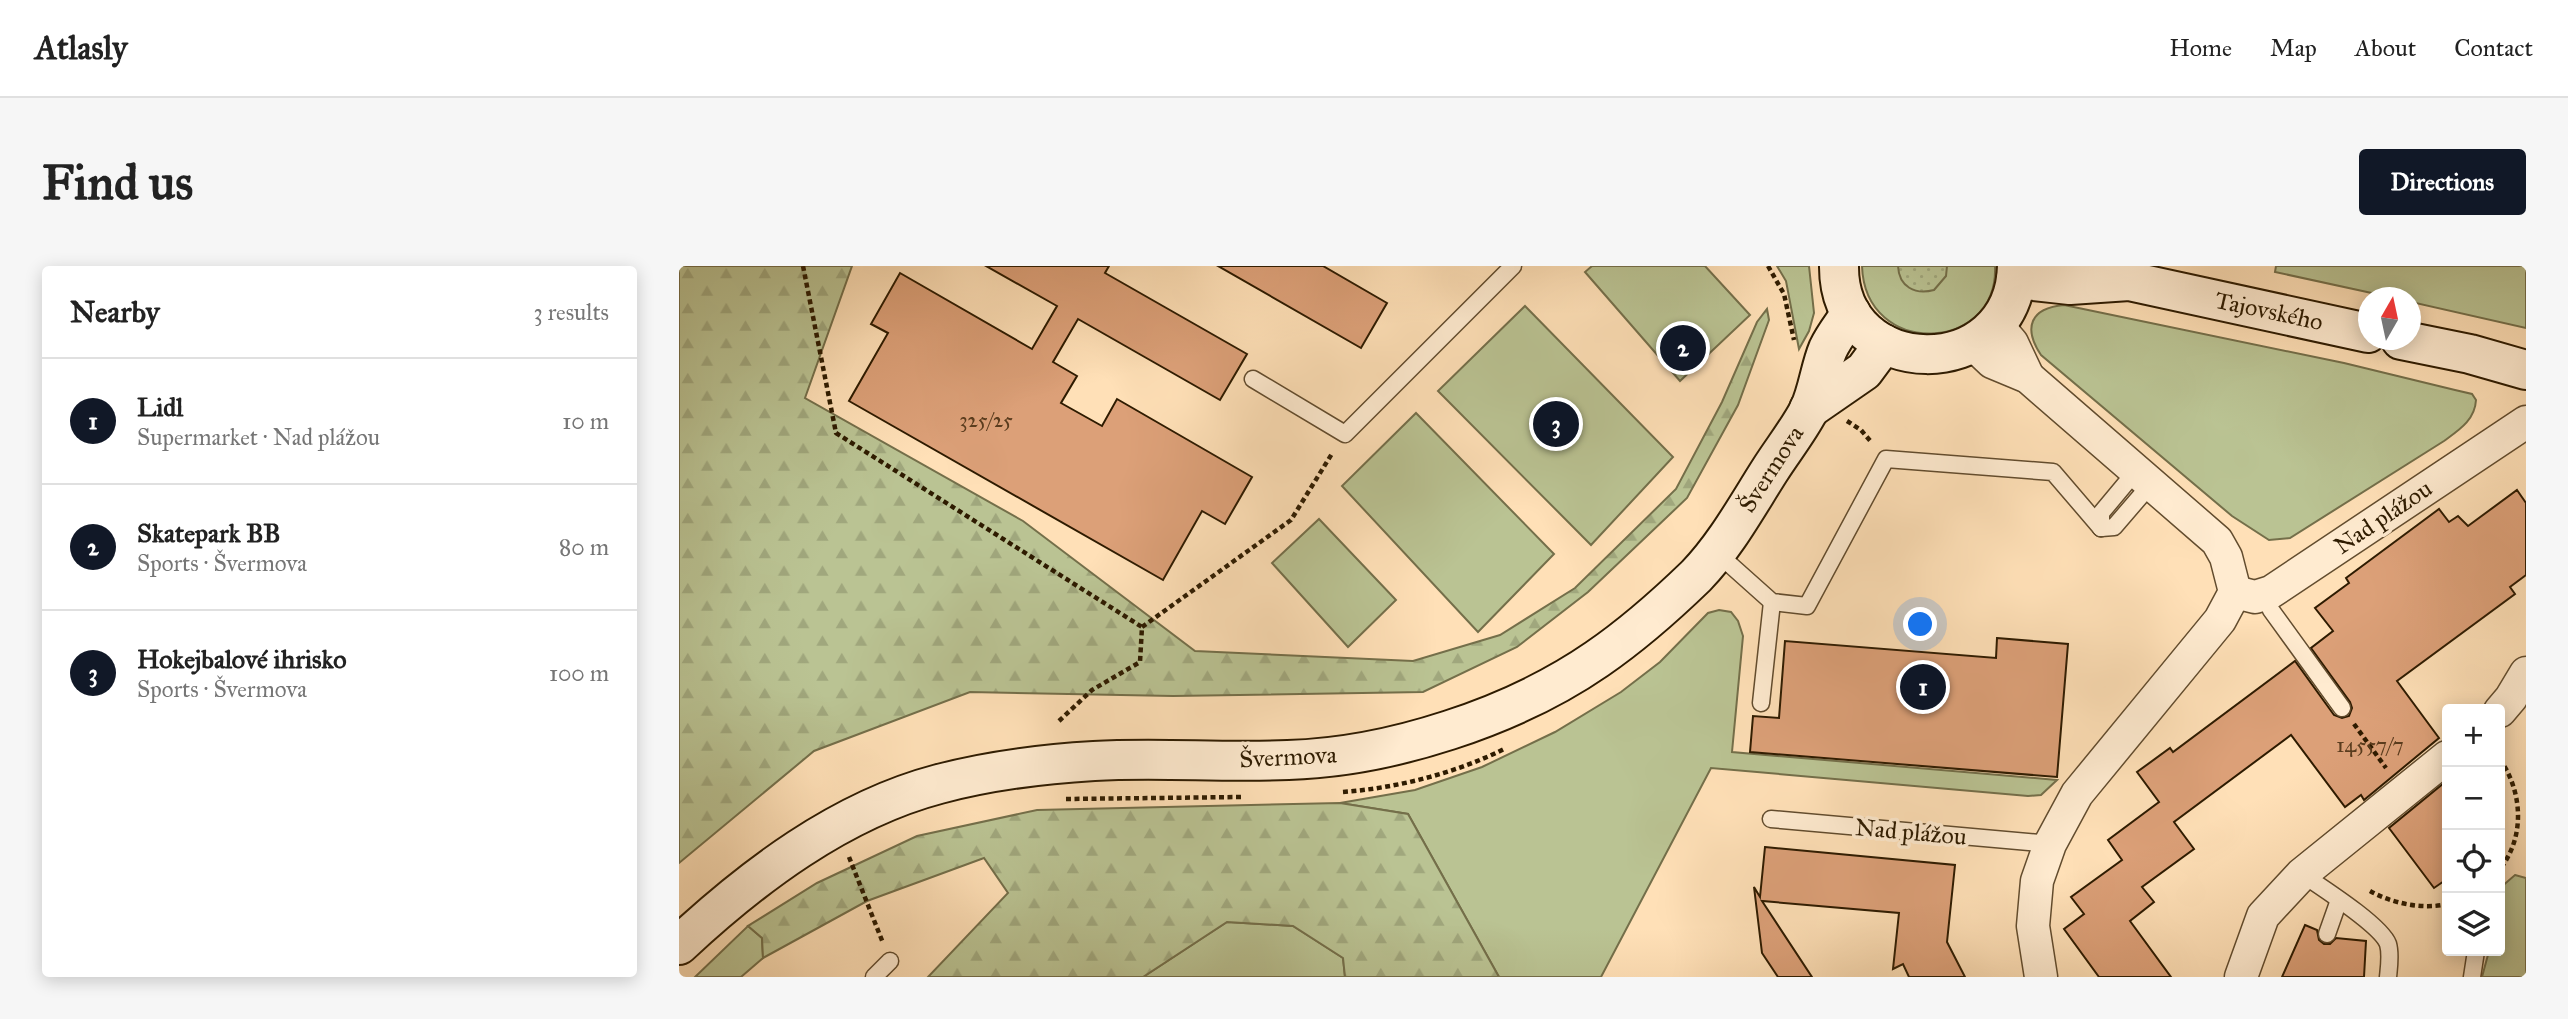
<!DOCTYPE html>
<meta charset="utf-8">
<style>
body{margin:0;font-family:"IM FELL Great Primer",serif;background:#f6f6f6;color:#222}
.controls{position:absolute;right:21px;bottom:21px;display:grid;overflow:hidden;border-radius:7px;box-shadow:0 4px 18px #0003}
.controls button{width:63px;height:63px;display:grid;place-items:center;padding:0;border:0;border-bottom:2px solid #e0e0e0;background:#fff;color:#222;font:35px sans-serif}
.compass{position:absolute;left:1679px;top:21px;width:63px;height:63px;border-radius:50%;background:#fff;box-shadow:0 4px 18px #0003;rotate:9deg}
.you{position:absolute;left:1242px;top:359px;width:24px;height:24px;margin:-18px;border:5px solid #fff;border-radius:50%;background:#1a73e8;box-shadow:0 0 0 10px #1a73e833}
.badge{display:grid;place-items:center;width:46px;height:46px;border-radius:50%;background:#111827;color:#fff;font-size:23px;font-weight:700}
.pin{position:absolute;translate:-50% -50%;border:4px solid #fff;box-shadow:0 2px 7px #0006}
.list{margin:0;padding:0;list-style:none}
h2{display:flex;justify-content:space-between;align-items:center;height:91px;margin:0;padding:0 28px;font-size:30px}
h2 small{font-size:23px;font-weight:400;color:#767676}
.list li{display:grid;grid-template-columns:46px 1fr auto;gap:21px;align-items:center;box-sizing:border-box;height:126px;padding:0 28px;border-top:2px solid #e0e0e0}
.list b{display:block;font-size:26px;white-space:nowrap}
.list p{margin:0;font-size:23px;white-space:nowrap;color:#767676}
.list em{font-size:23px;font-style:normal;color:#767676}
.icon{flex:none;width:38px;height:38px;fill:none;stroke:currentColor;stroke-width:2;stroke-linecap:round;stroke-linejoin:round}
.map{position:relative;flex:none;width:1847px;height:711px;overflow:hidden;border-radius:7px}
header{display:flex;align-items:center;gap:42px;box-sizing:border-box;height:98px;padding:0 35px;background:#fff;border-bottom:2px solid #e0e0e0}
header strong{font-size:33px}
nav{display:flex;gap:38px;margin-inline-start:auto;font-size:24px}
.intro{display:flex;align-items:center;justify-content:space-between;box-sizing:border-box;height:168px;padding:0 42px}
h1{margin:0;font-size:49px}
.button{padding:18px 32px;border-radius:7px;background:#111827;color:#fff;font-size:24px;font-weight:700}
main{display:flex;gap:42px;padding:0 42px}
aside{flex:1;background:#fff;border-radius:7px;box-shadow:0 4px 18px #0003}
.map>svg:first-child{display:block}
.green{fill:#bac393;stroke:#746f4a;stroke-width:2}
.forest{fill:url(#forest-firs);stroke:#746f4a;stroke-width:2}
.garden{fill:url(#garden-dots);stroke:#746f4a;stroke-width:2}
.building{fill:#dca078;stroke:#2e1b00;stroke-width:2}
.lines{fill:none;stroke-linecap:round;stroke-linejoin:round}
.lane-casing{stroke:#624c2e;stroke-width:19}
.street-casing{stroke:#624c2e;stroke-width:35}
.secondary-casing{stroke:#2e1b00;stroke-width:42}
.path{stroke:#2e1b00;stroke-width:4.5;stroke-dasharray:5 3.5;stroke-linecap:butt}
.lane{stroke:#ffebd0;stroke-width:16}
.street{stroke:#ffebd0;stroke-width:32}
.secondary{stroke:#ffebd0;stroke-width:38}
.labels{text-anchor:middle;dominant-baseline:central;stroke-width:7;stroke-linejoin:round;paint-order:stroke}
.number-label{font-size:21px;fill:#5a3c1e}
.street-label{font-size:24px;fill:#2e1b00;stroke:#ffebd0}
</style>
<header>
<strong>Atlasly</strong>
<nav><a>Home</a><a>Map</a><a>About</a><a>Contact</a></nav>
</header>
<div class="intro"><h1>Find us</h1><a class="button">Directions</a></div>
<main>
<aside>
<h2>Nearby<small>3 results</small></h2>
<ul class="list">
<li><span class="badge">1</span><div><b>Lidl</b><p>Supermarket · Nad plážou</p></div><em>10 m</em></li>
<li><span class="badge">2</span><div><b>Skatepark BB</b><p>Sports · Švermova</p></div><em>80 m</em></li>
<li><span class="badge">3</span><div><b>Hokejbalové ihrisko</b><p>Sports · Švermova</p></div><em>100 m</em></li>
</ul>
</aside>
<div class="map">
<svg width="1847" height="711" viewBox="0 0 1847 711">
<defs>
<pattern id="forest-firs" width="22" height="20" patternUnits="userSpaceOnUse" patternTransform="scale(1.75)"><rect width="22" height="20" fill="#bac393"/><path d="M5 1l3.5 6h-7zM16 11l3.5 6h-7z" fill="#a0a77d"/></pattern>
<pattern id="garden-dots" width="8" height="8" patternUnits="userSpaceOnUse" patternTransform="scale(1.75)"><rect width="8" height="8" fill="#bac393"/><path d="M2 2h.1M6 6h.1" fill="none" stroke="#a0a77d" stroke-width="1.8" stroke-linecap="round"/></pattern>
</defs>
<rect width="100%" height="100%" fill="#ffe0b7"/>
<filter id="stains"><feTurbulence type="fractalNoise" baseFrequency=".00286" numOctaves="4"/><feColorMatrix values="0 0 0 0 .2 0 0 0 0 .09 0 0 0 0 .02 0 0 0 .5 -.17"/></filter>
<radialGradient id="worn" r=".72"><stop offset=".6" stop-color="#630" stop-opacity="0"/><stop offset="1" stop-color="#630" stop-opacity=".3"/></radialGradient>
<g class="green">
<polygon points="913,0 1026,0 1071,49 1001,115 906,6"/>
<polygon points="1098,0 1130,0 1135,47 1130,65 1120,83 1107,15"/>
<path d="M1183,0h133c4,87 -130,93 -133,0z"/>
<polygon points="1597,0 1847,0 1847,62 1732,36 1731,32 1711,31 1596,6"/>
<path d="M1385,39l280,58 111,27 17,4 4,6c-1,20 -17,30 -32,41l-154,97 -21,2 -37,-24 -191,-161c-18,-27 -11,-47 23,-50z"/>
<polygon points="846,40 994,191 912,279 759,125"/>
<polygon points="737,147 875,288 799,366 663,220"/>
<polygon points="640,253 717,334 669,381 593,297"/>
<polygon points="1040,344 1052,346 1059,355 1064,370 1053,486 1378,514 1362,529 1349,530 1032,502 922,711 820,711 729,548 661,537 736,524 803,501 876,466 942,426 981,396 1029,347"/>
<polygon points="1836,609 1847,612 1847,711 1803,711 1810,685 1821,685 1821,622"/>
<polygon points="548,656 614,660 664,692 666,711 464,711"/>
<polygon points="69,660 83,672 84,692 62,711 16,711"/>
</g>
<g class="forest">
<polygon points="0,0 173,0 126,132 344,255 516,385 734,395 821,369 896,322 997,223 1043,136 1078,56 1088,43 1090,54 1059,139 1008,232 909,326 838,381 744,426 494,430 291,426 135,485 0,597"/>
<polygon points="661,537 729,548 820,711 666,711 664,692 614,660 548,656 464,711 249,711 329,627 305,592 188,635 84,692 83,672 69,660 138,617 238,570 358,544"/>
</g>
<path class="garden" d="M1219,0h49l-1,10 -12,14c-19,5 -35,-3 -36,-24z"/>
<g class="building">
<polygon points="307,0 430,0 426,7 568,88 541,134 399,53 374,96 398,110 382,137 423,160 438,133 573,211 546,258 523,245 484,314 170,135 209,67 192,58 221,7 353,83 378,40"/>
<polygon points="539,0 644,0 708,37 682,82"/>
<polygon points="1838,224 1847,237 1847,309 1831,321 1836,328 1718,415 1760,472 1685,534 1682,529 1666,541 1612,469 1495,556 1515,583 1463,621 1475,636 1451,655 1492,711 1420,711 1385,663 1405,648 1392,631 1443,594 1429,574 1480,536 1458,506 1491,482 1494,486 1616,395 1655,449 1663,452 1670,450 1673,442 1671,436 1632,382 1654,365 1636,342 1670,317 1667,312 1760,243 1770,256 1779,250 1789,260"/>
<polygon points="1318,372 1389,378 1378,511 1071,486 1074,450 1100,452 1106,375 1317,392"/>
<polygon points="1765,517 1768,521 1768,613 1755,622 1710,562"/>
<polygon points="1086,581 1276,599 1268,676 1286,711 1230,711 1224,698 1214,703 1220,647 1083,635 1133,711 1099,711 1083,687 1075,621 1081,631"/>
<polygon points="1626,659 1638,664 1640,674 1645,678 1651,678 1657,672 1687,675 1685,711 1603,711"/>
</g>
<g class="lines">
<defs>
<g id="lane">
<polyline points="574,113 666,168 834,0"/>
<polyline points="1422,262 1435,261 1472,218"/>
<polyline points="1422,262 1422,247 1457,205"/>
<polyline points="1037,286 1093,336 1128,340 1207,193 1374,206 1422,262"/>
<polyline points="1585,328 1592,344 1663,442"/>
<polyline points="1082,437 1093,336"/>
<polyline points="1092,553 1371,578"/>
<path d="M1623,608c19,13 79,51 86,70 3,10 1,23 0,33"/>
<polyline points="1648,668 1660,634"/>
<polyline points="195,711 211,695"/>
<polyline points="1793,711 1797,685"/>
</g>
<g id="street">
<polyline points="1317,58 1333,77 1349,111"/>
<polyline points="1294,78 1313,96 1349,111 1538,275 1547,291 1556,326 1541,354 1398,528 1371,578 1358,615 1354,660 1362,711"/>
<polyline points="1556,326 1576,331 1592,326 1847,156"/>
<polyline points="1821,445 1832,432 1847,407"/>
<polyline points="1562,711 1584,650 1623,608 1768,491"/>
</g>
<g id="secondary">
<path d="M1160,0c-1,116 175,119 178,0"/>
<polyline points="1337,13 1391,19 1450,15 1689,67"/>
<polyline points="1722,74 1791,88 1847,104"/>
<polyline points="1130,143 1185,105 1205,78"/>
<path d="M0,679c73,-68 161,-135 260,-161 49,-13 104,-20 155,-23 64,-4 129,2 194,-1 102,-3 225,-43 309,-101 35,-24 69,-54 99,-83 30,-31 51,-70 74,-106 12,-19 28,-39 39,-60 9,-19 11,-42 19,-61 6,-13 16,-25 23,-36"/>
</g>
</defs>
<use href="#lane" class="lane-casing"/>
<use href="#street" class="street-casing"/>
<use href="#secondary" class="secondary-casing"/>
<g class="path">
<polyline points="124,0 157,167 463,361"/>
<polyline points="1089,0 1105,28 1115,74"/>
<polyline points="1168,155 1182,164 1193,177"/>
<polyline points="463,361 612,254 654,186"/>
<polyline points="380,455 413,424 461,396 463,361"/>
<polyline points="1675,458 1707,502"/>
<path d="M1821,493c23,34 25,78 0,110"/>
<path d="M664,526c54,-4 114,-19 163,-44"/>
<polyline points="387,533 564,531"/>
<polyline points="170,591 204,677"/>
<path d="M1691,625c21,12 53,19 77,13"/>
</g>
<use href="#lane" class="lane"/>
<use href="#street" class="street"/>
<use href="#secondary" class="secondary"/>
</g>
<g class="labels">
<g class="number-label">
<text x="307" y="154">325/25</text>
<text x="1691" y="479">14557/7</text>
</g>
<g class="street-label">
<text transform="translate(1590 45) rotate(12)">Tajovského</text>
<text transform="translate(1092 203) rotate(-57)">Švermova</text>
<text transform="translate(1704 251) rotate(-34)">Nad plážou</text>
<text transform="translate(609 491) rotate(-3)">Švermova</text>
<text transform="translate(1232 566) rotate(5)">Nad plážou</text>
</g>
</g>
<rect width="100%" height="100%" filter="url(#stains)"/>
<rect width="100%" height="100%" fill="url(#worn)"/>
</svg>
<div class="controls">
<button>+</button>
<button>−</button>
<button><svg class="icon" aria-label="locate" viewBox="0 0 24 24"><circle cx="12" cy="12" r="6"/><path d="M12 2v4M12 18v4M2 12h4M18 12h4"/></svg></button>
<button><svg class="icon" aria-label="layers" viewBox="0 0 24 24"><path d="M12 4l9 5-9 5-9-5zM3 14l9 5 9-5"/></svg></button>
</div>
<svg class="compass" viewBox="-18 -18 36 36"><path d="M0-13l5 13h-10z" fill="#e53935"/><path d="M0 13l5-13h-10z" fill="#767676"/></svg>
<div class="you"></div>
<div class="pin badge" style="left:1244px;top:421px">1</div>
<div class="pin badge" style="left:1004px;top:82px">2</div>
<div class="pin badge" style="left:877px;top:158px">3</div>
</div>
</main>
